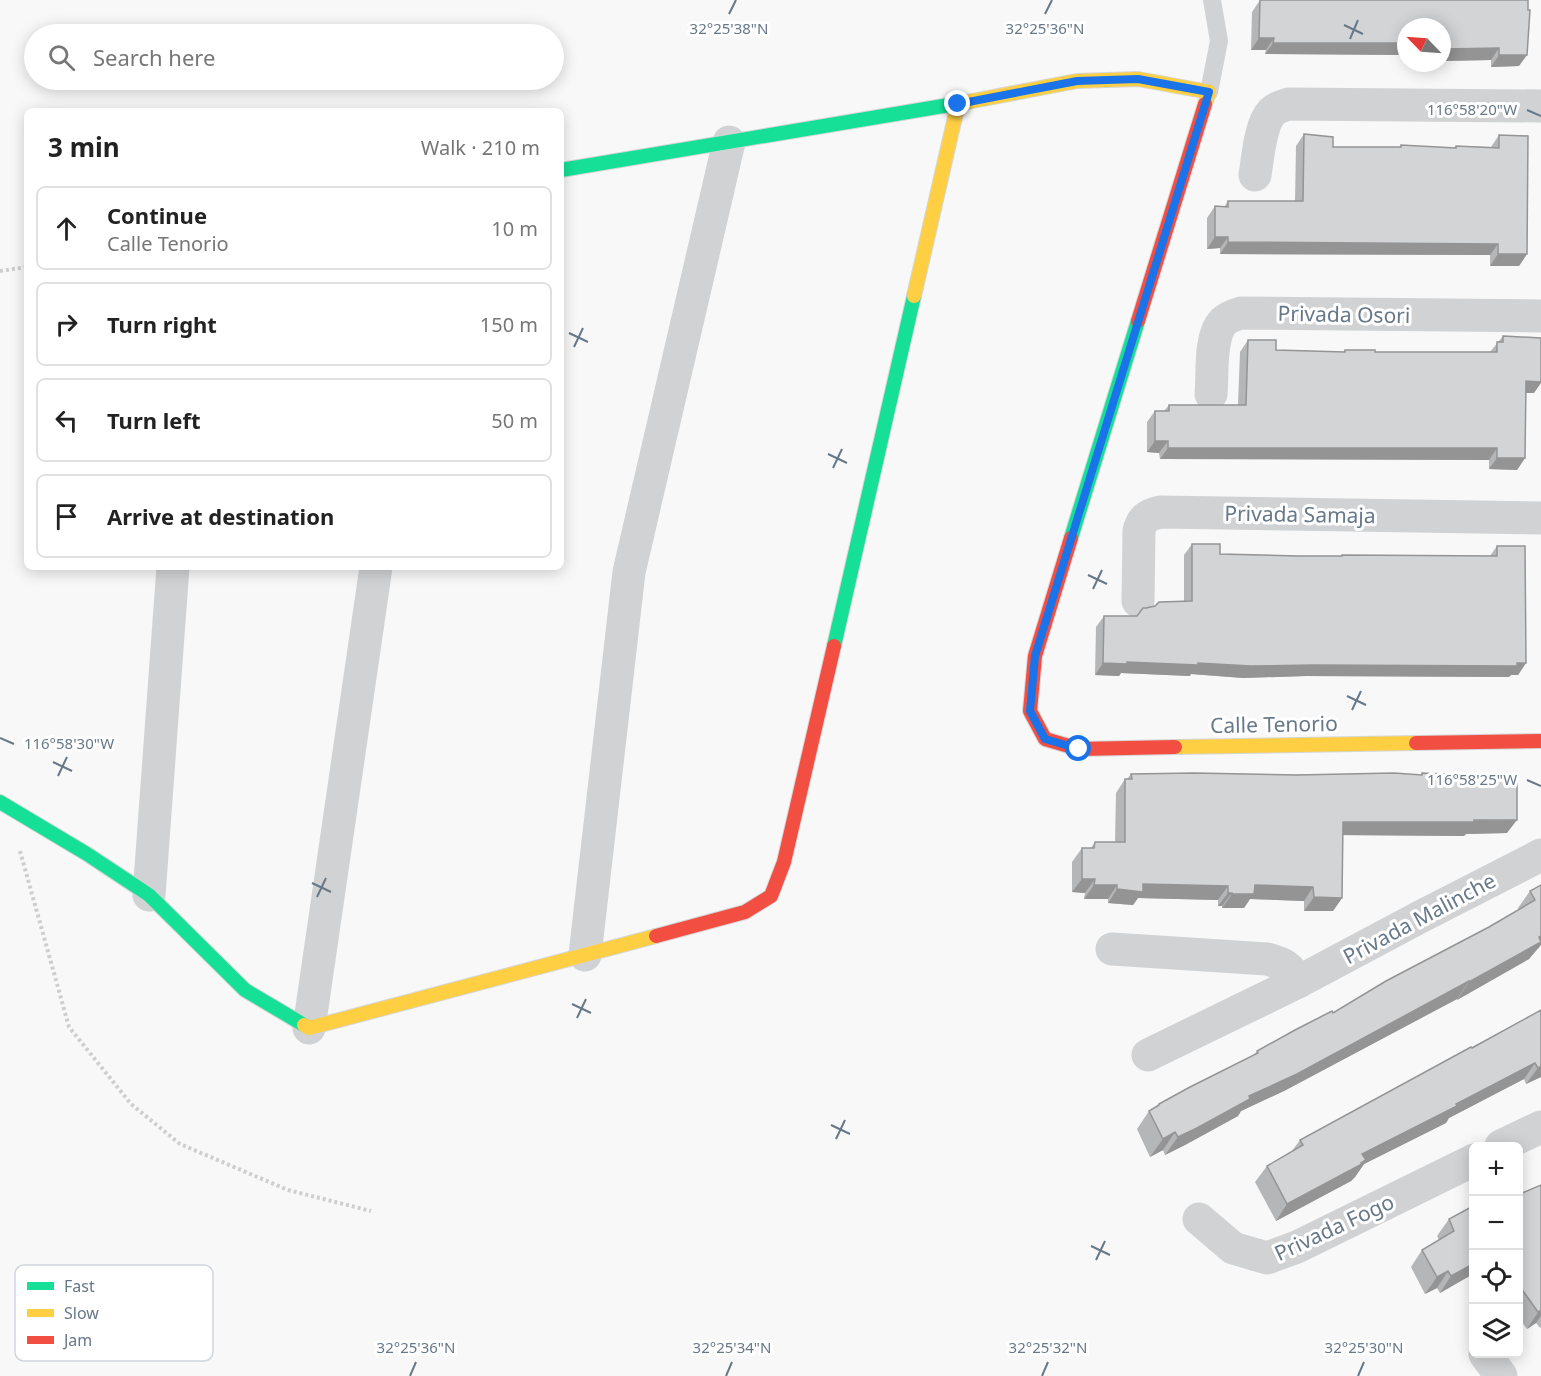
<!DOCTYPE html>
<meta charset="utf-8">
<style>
body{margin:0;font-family:"Noto Sans",sans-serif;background:#f6f6f6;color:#222}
.controls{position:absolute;right:18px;bottom:18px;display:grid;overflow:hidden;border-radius:9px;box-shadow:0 3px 15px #0003}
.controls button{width:54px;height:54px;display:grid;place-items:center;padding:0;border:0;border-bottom:2px solid #e0e0e0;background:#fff;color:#222;font:30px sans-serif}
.compass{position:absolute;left:1397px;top:18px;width:54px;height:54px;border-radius:50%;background:#fff;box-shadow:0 3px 15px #0003;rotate:295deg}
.stop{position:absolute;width:18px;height:18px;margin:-14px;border:4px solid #1a73e8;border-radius:50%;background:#fff}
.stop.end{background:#1a73e8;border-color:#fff;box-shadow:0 2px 6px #0008}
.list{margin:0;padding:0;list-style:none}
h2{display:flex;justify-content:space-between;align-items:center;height:78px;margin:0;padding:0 24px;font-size:26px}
h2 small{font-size:20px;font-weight:400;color:#767676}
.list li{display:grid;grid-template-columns:39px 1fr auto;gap:18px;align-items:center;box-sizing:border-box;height:84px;margin:0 12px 12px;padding:0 12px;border:2px solid #e0e0e0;border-radius:9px}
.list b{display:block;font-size:22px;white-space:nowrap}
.list p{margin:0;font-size:20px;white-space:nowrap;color:#767676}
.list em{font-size:20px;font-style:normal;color:#767676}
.icon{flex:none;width:33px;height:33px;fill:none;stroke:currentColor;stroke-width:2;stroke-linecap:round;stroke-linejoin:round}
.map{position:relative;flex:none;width:1541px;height:1376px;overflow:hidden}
.search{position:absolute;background:#fff;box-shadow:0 3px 15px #0003;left:24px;top:24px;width:540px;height:66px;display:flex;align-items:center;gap:15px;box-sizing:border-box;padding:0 21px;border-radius:33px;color:#767676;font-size:22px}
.panel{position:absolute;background:#fff;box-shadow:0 3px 15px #0003;left:24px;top:108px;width:540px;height:462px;border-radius:9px}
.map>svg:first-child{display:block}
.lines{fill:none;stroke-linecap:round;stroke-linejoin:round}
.fast-casing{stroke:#d5d6d7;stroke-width:16}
.slow-casing{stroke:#d5d6d7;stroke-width:16}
.jam-casing{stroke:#d5d6d7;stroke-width:16}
.path{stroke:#cececf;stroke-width:4;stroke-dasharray:3 3;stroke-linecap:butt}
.lane{stroke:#d0d2d3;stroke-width:18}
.street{stroke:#d0d2d3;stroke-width:33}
.fast{stroke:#16e098;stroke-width:14}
.slow{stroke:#ffcf43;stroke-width:14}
.jam{stroke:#f24e42;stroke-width:14}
.wall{fill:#b5b6b7}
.shaded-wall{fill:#949495}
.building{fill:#d3d4d5;stroke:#949495;stroke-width:1.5}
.route{stroke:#1a73e8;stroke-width:8}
.ticks{fill:none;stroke:#677889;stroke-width:2}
.labels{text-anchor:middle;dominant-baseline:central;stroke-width:6;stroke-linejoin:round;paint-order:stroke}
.street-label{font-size:21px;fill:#677889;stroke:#fff}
.key{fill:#fff;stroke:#d1d6dc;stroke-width:1.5}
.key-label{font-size:16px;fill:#677889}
.ticks-label{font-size:15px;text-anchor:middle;fill:#677889;stroke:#fff;stroke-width:6;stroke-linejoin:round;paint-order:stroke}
</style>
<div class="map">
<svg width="1541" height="1376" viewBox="0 0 1541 1376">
<rect width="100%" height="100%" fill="#f8f8f8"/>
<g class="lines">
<defs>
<g id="fast">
<polyline points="561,170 967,102"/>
<polyline points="1071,538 1138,321"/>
<polyline points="834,646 914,296"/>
<polyline points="0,802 87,854 149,895 245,990 304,1025"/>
</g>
<g id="slow">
<polyline points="967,102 1077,81 1138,79 1209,92 1205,104"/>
<polyline points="914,296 958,104"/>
<polyline points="1175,747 1416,743"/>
<polyline points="304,1025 309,1028 656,936"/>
</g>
<g id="jam">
<polyline points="1138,321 1205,104"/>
<polyline points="1071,538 1035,656 1030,711 1045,739 1079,749 1175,747"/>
<polyline points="1416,743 1541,741"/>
<polyline points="656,936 745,912 771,896 784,862 834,646"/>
</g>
</defs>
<use href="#fast" class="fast-casing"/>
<use href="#slow" class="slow-casing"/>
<use href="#jam" class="jam-casing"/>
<g class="path">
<polyline points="0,271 27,267"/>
<polyline points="20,851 69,1027 131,1104 180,1144 288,1190 371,1211"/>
</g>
<polyline class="lane" points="1209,92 1219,41 1212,0"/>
<g class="street">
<path d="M1255,175c3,-17 5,-51 17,-63 5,-5 11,-6 17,-8l252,2"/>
<path d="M1211,394c2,-20 -2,-57 12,-72 5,-5 11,-7 18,-9l300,3"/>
<path d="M1138,601l1,-70c3,-13 9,-16 21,-19l381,6"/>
<polyline points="149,895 173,567"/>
<path d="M1112,949l155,10c18,5 22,7 31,23"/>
<polyline points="585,955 629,572 729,142"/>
<polyline points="309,1028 376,567"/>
<polyline points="1148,1055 1298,982 1420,917 1541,855"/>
<polyline points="1501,1146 1541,1127"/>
<polyline points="1199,1219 1233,1248 1267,1258 1297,1247 1474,1160"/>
<polyline points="1485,1354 1501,1376"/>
</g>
<use href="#fast" class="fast"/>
<use href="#slow" class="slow"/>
<use href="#jam" class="jam"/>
</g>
<g class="wall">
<polygon points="1260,0 1528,0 1519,66 1491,67 1491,60 1442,61 1442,27 1406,27 1406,55 1265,54 1266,50 1251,50 1252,12"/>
<polygon points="1304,134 1333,147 1399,147 1401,145 1454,148 1456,146 1491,147 1499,135 1527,254 1519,266 1490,266 1490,255 1220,254 1220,248 1207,249 1207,218 1215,206 1224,207 1228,201 1295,201 1296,146"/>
<polygon points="1503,336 1534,393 1526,393 1525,458 1517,470 1489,469 1489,460 1160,459 1159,453 1147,452 1147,422 1155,411 1164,411 1169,405 1238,405 1240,352 1248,340 1276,350 1343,352 1345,350 1375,352 1490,352"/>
<polygon points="1192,544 1220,554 1298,556 1341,556 1342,555 1490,556 1497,546 1526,663 1518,675 1511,675 1509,677 1306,676 1243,678 1191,674 1190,676 1121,673 1119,676 1095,675 1096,627 1104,616 1137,616 1146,608 1184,601 1184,555"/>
<polygon points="1422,773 1507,833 1466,834 1464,836 1343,835 1342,898 1333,911 1304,911 1304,901 1250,899 1244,908 1222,908 1222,906 1218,906 1218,900 1138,898 1133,905 1108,903 1108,899 1084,899 1085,893 1072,892 1072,862 1082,848 1091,848 1095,842 1115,842 1116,793 1125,779 1127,779 1131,774 1421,775"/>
<polygon points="1541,885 1539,948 1537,949 1529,959 1457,1000 1457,999 1284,1091 1241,1111 1238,1116 1185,1145 1165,1155 1163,1150 1150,1157 1137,1129 1149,1111 1157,1107 1159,1104 1254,1055 1257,1051 1333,1013 1489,927 1519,910 1518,908 1530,891"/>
<polygon points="1541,1010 1541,1077 1526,1084 1524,1079 1449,1118 1446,1123 1364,1164 1355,1177 1351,1181 1276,1221 1255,1182 1267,1166 1292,1151 1300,1140"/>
<polygon points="1541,1185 1541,1327 1540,1328 1536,1323 1527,1329 1518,1317 1518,1191 1520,1194"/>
<polygon points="1449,1219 1473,1274 1440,1293 1437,1288 1425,1294 1411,1267 1422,1250 1439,1240 1437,1236"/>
</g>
<g class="shaded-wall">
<polygon points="1259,38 1274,38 1266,50 1251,50"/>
<polygon points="1273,43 1406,43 1406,55 1265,54"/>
<polygon points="1499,48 1491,60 1442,61 1442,49"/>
<polygon points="1499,55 1527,55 1519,66 1491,67"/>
<polygon points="1215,237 1228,237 1220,248 1207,249"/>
<polygon points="1228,242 1498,244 1490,255 1220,254"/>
<polygon points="1498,254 1527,254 1519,266 1490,266"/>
<polygon points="1526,381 1541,382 1541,383 1534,393 1518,393"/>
<polygon points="1155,441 1168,441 1159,453 1147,452"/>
<polygon points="1168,448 1497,448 1489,460 1160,459"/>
<polygon points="1497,458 1525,458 1517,470 1489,469"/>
<polygon points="1127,662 1314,665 1526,663 1518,675 1511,675 1509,677 1306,676 1243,678 1191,674 1190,676 1121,673 1119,676 1095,675 1103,663"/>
<polygon points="1517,820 1507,833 1466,834 1464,836 1334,835 1343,822"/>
<polygon points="1082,879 1095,879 1085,893 1072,892"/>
<polygon points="1143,884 1228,886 1218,900 1138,898 1133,905 1108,903 1117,889"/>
<polygon points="1094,885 1117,885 1108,899 1084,899"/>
<polygon points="1255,885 1313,887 1304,901 1250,899 1244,908 1222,908 1232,894"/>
<polygon points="1228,893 1232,893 1222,906 1218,906"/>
<polygon points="1314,897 1342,898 1333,911 1304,911"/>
<polygon points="1541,936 1541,945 1529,959 1457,1000 1469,982"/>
<polygon points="1469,981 1457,999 1284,1091 1241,1111 1238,1116 1185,1145 1165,1155 1178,1137 1249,1096"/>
<polygon points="1535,1063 1524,1079 1449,1118 1446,1123 1364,1164 1355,1177 1351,1181 1276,1221 1287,1204 1362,1154"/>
<polygon points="1541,1066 1541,1077 1526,1084 1538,1068"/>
<polygon points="1175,1132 1163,1150 1150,1157 1163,1139"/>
<polygon points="1473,1264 1473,1274 1440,1293 1451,1276"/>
<polygon points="1448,1271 1437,1288 1425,1294 1437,1277"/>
<polygon points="1541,1310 1541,1316 1536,1323 1527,1329 1538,1312"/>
</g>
<g class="building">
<polygon points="1260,0 1528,0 1528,10 1530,10 1527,55 1499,55 1499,48 1442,49 1442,27 1406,27 1406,43 1273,43 1274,38 1259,38"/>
<polygon points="1304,134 1333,137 1333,147 1401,147 1401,145 1456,148 1456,146 1499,148 1499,135 1528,136 1527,254 1498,254 1498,244 1228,242 1228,237 1215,237 1215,206 1228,207 1228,201 1303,201"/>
<polygon points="1503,336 1541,338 1541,382 1526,381 1525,458 1497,458 1497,448 1168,448 1168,441 1155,441 1155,411 1169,411 1169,405 1246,405 1248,340 1276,340 1276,350 1345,352 1345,350 1375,350 1375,352 1497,352 1497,342 1503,342"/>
<polygon points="1192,544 1220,544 1220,554 1298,556 1342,556 1342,555 1497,556 1497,546 1525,546 1526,663 1517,663 1517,666 1314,665 1251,666 1198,663 1198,665 1127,662 1127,664 1103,663 1104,616 1137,616 1143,608 1146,608 1155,606 1159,602 1192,601"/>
<polygon points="1194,773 1297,775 1394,773 1422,775 1422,773 1517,777 1517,820 1474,820 1474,822 1343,822 1342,898 1314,897 1313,887 1255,885 1254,894 1232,894 1232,893 1228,893 1228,886 1143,884 1143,892 1117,889 1117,885 1094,885 1095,879 1082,879 1082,848 1094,848 1095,842 1125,842 1125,779 1132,779 1131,774"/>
<polygon points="1541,885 1541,936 1539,937 1541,942 1469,982 1469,981 1297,1074 1249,1096 1250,1099 1197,1128 1178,1137 1175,1132 1163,1139 1149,1111 1159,1105 1159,1104 1190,1087 1258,1053 1257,1051 1295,1030 1332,1011 1333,1013 1386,981 1489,927 1535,900 1530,891"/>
<polygon points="1541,1010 1541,1066 1538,1068 1535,1063 1456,1104 1457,1106 1362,1154 1366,1160 1361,1163 1362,1164 1287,1204 1267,1166 1303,1145 1300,1140 1471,1047 1472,1048"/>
<polygon points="1541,1185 1541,1310 1538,1312 1518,1284 1518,1191 1520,1194"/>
<polygon points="1473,1206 1473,1264 1451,1276 1448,1271 1437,1277 1422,1250 1454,1231 1449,1219"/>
</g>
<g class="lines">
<polyline class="route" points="958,104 1077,81 1138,79 1209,92 1035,656 1030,711 1045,739 1079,749"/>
</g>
<path class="ticks" d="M729,14l7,-14M1045,14l7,-14M1344,25l19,9M1350,39l8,-19M1527,110l14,6M569,333l19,9M574,347l9,-19M828,454l19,9M833,468l9,-19M1088,575l19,9M1093,589l9,-19M1347,696l19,9M1352,710l9,-19M0,738l14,6M53,762l19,9M58,776l9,-19M1527,780l14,6M312,883l19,9M317,897l9,-19M572,1004l19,9M577,1018l9,-19M831,1125l19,9M836,1139l9,-19M1091,1246l19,9M1096,1260l9,-19M410,1376l6,-14M726,1376l6,-14M1042,1376l6,-14M1358,1376l6,-14"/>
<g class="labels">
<g class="street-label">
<text transform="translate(1344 314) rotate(1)">Privada Osori</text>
<text transform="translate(1300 514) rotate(1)">Privada Samaja</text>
<text transform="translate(1274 724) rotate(-1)">Calle Tenorio</text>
<text transform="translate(1419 918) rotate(-28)">Privada Malinche</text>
<text transform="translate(1334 1227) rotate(-25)">Privada Fogo</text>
</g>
</g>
<rect x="15" y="1265" width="198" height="96" rx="9" class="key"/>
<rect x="27" y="1282" width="27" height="8" fill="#16e098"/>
<rect x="27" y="1309" width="27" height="8" fill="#ffcf43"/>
<rect x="27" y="1336" width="27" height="8" fill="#f24e42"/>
<g class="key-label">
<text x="64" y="1292">Fast</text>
<text x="64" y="1319">Slow</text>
<text x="64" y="1346">Jam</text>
</g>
<g class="ticks-label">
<text x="729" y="34">32°25'38"N</text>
<text x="1045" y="34">32°25'36"N</text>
<text x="1472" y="115">116°58'20"W</text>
<text x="69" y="749">116°58'30"W</text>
<text x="1472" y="785">116°58'25"W</text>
<text x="416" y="1353">32°25'36"N</text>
<text x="732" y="1353">32°25'34"N</text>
<text x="1048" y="1353">32°25'32"N</text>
<text x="1364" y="1353">32°25'30"N</text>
</g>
</svg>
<div class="controls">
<button>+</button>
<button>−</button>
<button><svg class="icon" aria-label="locate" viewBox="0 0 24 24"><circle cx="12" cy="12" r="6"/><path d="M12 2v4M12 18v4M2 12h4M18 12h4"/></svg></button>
<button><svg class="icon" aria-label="layers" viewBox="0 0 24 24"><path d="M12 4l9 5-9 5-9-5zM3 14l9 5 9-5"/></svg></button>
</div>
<svg class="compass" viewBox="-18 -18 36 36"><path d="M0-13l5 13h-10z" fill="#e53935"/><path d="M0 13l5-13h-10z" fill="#767676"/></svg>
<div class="stop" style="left:1079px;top:749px"></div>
<div class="stop end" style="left:958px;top:104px"></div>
<div class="search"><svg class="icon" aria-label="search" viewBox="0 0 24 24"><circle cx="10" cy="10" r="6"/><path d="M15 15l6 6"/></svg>Search here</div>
<section class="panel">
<h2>3 min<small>Walk · 210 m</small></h2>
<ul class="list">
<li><svg class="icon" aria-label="ahead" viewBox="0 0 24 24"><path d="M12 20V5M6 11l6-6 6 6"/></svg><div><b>Continue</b><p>Calle Tenorio</p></div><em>10 m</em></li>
<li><svg class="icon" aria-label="right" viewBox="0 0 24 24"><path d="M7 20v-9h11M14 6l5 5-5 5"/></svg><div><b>Turn right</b></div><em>150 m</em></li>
<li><svg class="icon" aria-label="left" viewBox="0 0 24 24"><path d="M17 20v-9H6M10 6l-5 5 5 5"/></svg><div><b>Turn left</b></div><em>50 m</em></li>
<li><svg class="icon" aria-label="arrive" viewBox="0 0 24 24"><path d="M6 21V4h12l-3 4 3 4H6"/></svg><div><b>Arrive at destination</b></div></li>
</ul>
</section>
</div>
